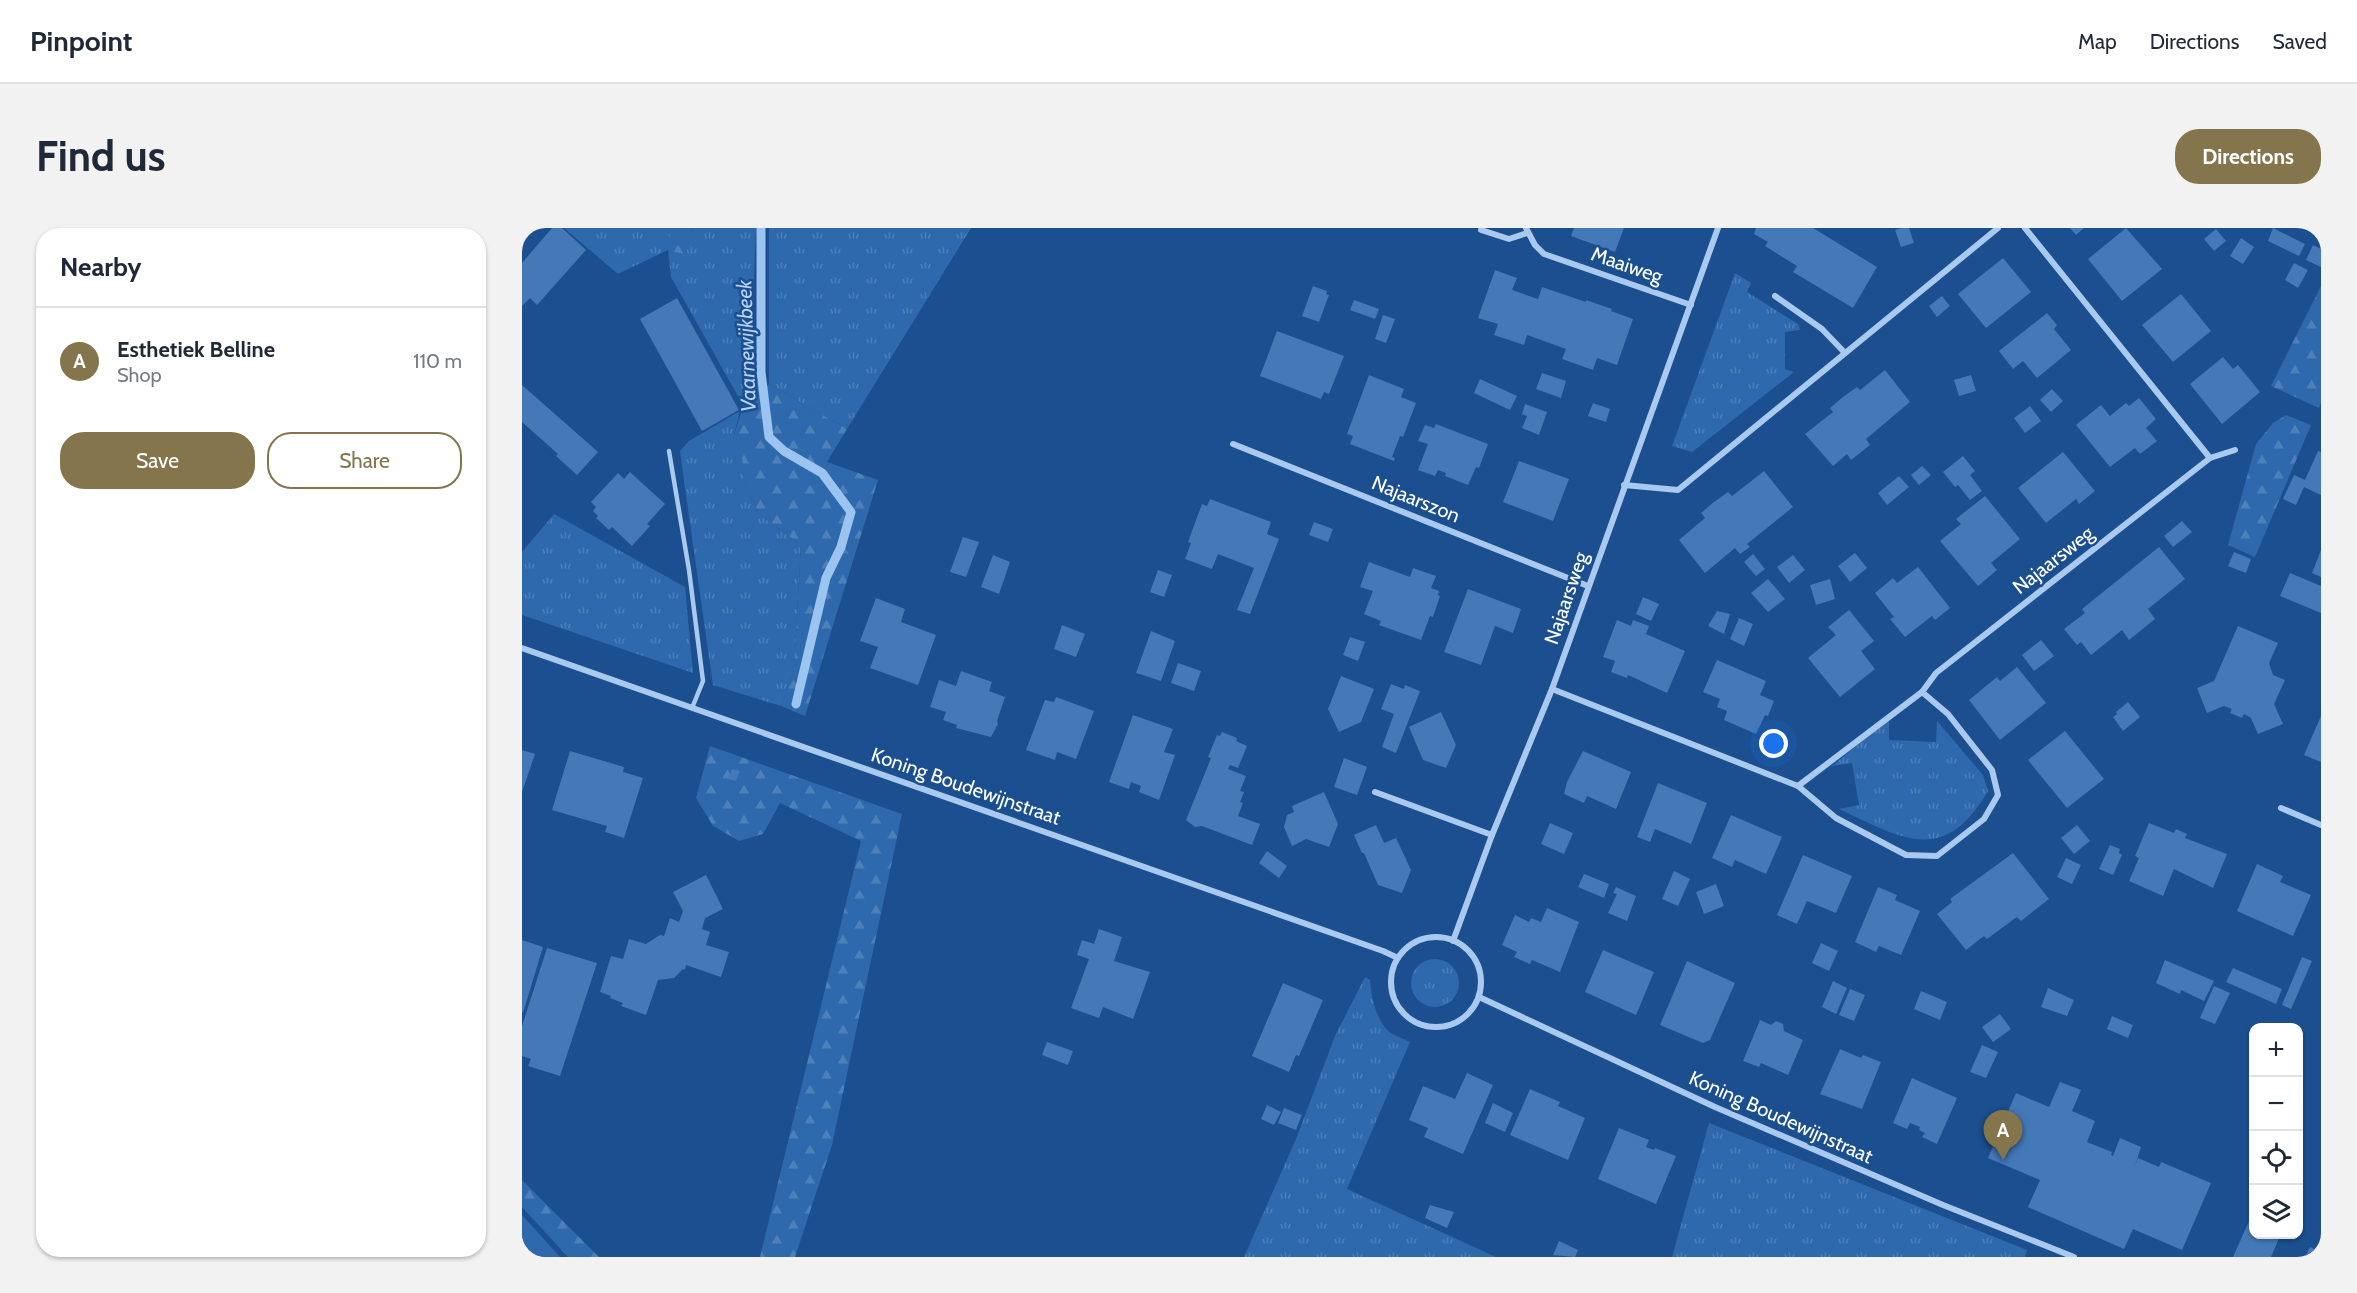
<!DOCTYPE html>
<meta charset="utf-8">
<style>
body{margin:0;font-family:Cabin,sans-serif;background:#f2f2f3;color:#1f2937}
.controls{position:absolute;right:18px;bottom:18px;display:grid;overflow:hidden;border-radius:12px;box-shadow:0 2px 4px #0004}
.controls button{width:54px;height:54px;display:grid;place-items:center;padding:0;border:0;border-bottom:2px solid #e0e1e3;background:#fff;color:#1f2937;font:30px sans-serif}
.you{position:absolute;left:1252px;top:516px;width:21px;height:21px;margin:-15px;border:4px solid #fff;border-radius:50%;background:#1a73e8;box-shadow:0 0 0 9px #1a73e833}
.badge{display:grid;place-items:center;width:39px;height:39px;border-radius:50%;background:#84754c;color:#fff;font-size:20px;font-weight:700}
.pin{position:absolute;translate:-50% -50px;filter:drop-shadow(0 2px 3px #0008)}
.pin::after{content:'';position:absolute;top:32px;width:21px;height:18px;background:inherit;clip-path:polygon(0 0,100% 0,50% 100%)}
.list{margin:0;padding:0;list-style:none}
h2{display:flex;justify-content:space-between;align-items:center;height:78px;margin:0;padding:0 24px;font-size:26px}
h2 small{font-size:20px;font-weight:400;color:#747a83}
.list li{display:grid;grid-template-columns:39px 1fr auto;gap:18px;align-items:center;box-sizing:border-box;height:108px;padding:0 24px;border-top:2px solid #e0e1e3}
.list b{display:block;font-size:22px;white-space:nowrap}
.list p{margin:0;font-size:20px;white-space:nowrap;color:#747a83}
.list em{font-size:20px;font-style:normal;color:#747a83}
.actions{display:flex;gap:12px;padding:18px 24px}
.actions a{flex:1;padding:14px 0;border:2px solid #84754c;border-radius:24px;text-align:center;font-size:21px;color:#84754c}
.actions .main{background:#84754c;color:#fff}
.icon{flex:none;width:33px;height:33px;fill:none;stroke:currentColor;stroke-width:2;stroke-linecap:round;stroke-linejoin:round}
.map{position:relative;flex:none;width:1799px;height:1029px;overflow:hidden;border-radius:24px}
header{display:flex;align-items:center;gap:36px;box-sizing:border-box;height:84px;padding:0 30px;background:#fff;border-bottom:2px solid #e0e1e3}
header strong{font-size:28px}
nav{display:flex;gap:33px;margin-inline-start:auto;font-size:21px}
.intro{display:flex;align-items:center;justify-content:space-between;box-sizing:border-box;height:144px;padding:0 36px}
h1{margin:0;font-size:42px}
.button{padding:15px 27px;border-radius:24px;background:#84754c;color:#fff;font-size:21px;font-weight:700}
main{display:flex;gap:36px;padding:0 36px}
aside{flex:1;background:#fff;border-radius:24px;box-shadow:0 2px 4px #0004}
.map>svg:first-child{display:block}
.grass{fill:url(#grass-tufts)}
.forest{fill:url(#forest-firs)}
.garden{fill:#2e69ad}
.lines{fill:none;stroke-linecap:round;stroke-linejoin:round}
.stream{stroke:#9cc4f0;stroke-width:9}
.building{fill:#4478b7}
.service{stroke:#a9c9ee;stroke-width:4.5}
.minor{stroke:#a9c9ee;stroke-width:6}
.labels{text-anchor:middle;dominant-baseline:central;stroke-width:5;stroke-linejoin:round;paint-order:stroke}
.street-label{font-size:20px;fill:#fff;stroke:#1b4f8f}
.water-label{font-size:21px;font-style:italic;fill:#b5d3f5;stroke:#1b4f8f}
</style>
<header>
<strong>Pinpoint</strong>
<nav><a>Map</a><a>Directions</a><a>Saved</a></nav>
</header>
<div class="intro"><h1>Find us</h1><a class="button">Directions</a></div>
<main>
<aside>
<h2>Nearby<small></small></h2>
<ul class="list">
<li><span class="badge">A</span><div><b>Esthetiek Belline</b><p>Shop</p></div><em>110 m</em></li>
</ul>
<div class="actions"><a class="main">Save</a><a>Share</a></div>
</aside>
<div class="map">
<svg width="1799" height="1029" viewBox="0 0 1799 1029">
<defs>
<pattern id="grass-tufts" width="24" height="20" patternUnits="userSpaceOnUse" patternTransform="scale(1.5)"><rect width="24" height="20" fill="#2e69ad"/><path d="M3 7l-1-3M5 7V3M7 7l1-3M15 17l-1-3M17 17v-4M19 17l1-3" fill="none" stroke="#4d80b9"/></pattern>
<pattern id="forest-firs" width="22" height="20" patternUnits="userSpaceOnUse" patternTransform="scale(1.5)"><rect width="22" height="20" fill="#2e69ad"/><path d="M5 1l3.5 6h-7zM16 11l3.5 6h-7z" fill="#4d80b9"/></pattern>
</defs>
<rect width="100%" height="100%" fill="#1b4f8f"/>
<g class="grass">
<polygon points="42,0 148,0 148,9 164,26 170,0 234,0 230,102 237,164 221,177 149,49 146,22 96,46"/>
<polygon points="247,0 449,0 325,201 247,156"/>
<polygon points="1213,45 1229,55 1225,64 1276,96 1278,102 1263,104 1263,141 1272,144 1170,224 1150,218"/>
<polygon points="218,183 211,211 221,228 222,255 237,286 279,317 272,442 259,478 191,457 161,246 158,223 167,213"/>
<polygon points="32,286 163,359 171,445 0,387 0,324"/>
<path d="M1367,491v21l47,2 1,-21 46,54 5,16c-44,76 -87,47 -149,18l20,-4 -7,-42 -20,3z"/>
<circle cx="913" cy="755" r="24"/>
<path d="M843,749l5,3c1,17 7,44 22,54 5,3 13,5 18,8l-63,147 149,68h-252l52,-118 39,-103z"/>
<polygon points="1187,895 1505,1022 1503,1029 1150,1029"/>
</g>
<g class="forest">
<polygon points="148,0 170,0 164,27 147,22"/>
<polygon points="1799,58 1799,175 1797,180 1749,158"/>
<polygon points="247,156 325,201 305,234 356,252 283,488 259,478 272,442 279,317 237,286 222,255 220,228 211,211 221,177"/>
<polygon points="1764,187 1789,197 1733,329 1706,317 1734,216 1751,195"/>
<polygon points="188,518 380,586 310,917 273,1029 238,1029 339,613 258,575 241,606 217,613 191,598 174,570"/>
<polygon points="0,952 77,1029 46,1029 0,979"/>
</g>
<polygon class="garden" points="0,987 38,1029 0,1029"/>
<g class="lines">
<polyline class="stream" points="239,0 239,144 247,209 262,223 300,245 329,284 319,319 304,350 274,476"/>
</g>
<g class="building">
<polygon points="30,0 40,0 64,22 15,77 8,70 0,78 0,35"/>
<polygon points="1052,0 1102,0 1093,24 1049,8"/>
<polygon points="1234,0 1291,0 1355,39 1331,80 1271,44 1275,38 1243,18 1246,14 1232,6"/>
<polygon points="1380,0 1387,0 1392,15 1379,19 1373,2"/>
<polygon points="1548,0 1562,0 1554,7"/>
<polygon points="1604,0 1640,41 1600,73 1566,31"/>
<polygon points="1751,0 1783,16 1777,28 1746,13"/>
<polygon points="1694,1 1704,13 1692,23 1682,11"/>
<polygon points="1719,10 1732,19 1721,36 1708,28"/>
<polygon points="1791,17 1799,21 1799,39 1784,32"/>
<polygon points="1481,30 1509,64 1464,100 1436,66"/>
<polygon points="1772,35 1786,42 1776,60 1763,52"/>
<polygon points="973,42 995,50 990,62 1016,71 1020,59 1064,74 1064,72 1090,81 1089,83 1111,91 1095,137 1075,130 1071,142 1040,131 1044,121 1005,107 1002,117 972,107 976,96 956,90"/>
<polygon points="791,58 805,63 804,66 807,67 797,94 780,88"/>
<polygon points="1659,66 1689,103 1651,134 1620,97"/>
<polygon points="1420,68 1428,78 1415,89 1407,78"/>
<polygon points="155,70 217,182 180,203 118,91"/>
<polygon points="832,72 857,81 853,91 828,82"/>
<polygon points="1525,85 1535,97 1532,101 1549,122 1515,150 1501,133 1491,141 1477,123"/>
<polygon points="861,87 873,91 864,115 853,111"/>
<polygon points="755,103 822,128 807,166 802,164 799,171 738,148"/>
<polygon points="1701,129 1711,141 1716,137 1738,164 1700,196 1668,156"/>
<polygon points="1363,142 1388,174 1344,211 1348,217 1329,232 1325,226 1311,238 1283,206 1311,184 1308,180 1321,169 1335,159 1338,162"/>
<polygon points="1020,145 1044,153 1039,170 1014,161"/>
<polygon points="847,147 882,161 879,169 894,175 881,209 878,208 870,229 873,230 872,233 828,216 831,208 825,206"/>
<polygon points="1449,147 1454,163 1437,168 1432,152"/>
<polygon points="958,151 995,168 988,182 952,165"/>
<polygon points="0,157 76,224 55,247 34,228 36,226 0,194"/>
<polygon points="1530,161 1541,173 1529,184 1518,172"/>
<polygon points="1617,170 1634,191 1624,200 1635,213 1618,226 1613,220 1588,239 1554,197 1579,177 1588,188 1604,175 1607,178"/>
<polygon points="1071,175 1088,181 1084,194 1066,188"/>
<polygon points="1003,176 1025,184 1017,207 1000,200 1005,188 1000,186"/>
<polygon points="1508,178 1519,193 1503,205 1492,190"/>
<polygon points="914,196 966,216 957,240 954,239 946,257 923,248 924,245 916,242 913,248 896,242 906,216 896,213 903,197 912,200"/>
<polygon points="1796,223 1799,224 1799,267 1782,259 1774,277 1761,271 1772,247 1783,252"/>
<polygon points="1541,224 1573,263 1557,276 1554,271 1524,295 1496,260"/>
<polygon points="1441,228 1453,243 1448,247 1460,263 1448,272 1436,257 1433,259 1421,244"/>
<polygon points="997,233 1047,251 1031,293 981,274"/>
<polygon points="1400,238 1409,247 1397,257 1389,247"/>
<polygon points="1242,243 1271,279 1225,316 1228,319 1218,326 1213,320 1183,345 1157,312 1183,290 1179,285 1192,274 1206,264 1210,268"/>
<polygon points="108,244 143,276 125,296 128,298 110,318 90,299 87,302 74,290 76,288 71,283 74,279 69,274 96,245 102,251"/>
<polygon points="1377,248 1387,259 1365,277 1356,265"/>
<polygon points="1463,268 1498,311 1469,335 1475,342 1456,358 1418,313 1439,296 1434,291"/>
<polygon points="688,271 749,294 745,306 757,311 728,386 715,382 732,340 696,326 690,341 663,331 669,315 666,314 680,276 685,278"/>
<polygon points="1660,293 1670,304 1651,319 1642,308"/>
<polygon points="792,294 811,301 806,314 787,307"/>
<polygon points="441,309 457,314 444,349 428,344"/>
<polygon points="1637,319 1663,351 1626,381 1633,391 1607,412 1600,402 1569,427 1559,414 1555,417 1542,401 1563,385 1560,381"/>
<polygon points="1799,322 1799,349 1790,345"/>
<polygon points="1712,324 1729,331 1724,345 1706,338"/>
<polygon points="1333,325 1345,340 1328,354 1316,338"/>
<polygon points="1231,326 1243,341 1234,348 1222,334"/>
<polygon points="471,327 488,334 477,366 459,359"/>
<polygon points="1271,327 1283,342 1267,355 1255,339"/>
<polygon points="847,334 888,349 891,340 914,348 909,360 917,363 916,367 918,368 911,389 908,388 899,412 857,397 859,393 842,386 851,363 838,359"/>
<polygon points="1396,339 1428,380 1413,392 1410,388 1383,409 1368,391 1372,389 1353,365 1371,350 1375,355"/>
<polygon points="636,342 650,347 642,369 628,364"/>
<polygon points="1768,345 1799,358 1799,385 1758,368"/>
<polygon points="1246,351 1263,371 1246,384 1229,365"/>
<polygon points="1308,351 1313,371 1294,377 1288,357"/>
<polygon points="946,361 999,381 991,405 973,398 959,437 922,424"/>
<polygon points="1121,369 1137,376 1129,393 1114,386"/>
<polygon points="354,370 383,381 379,394 414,407 396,457 348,440 356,419 338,413"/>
<polygon points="1327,382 1352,413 1339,423 1353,441 1318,469 1286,430 1314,407 1306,399"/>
<polygon points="1195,383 1208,386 1202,406 1186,398"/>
<polygon points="1217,390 1231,396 1222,418 1208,411"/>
<polygon points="1095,392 1109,398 1111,392 1127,398 1124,406 1163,423 1145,465 1106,447 1105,450 1089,444 1093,433 1081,429"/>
<polygon points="540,397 563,406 554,429 532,421"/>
<polygon points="1716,398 1756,415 1747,435 1751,447 1763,452 1752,476 1761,496 1736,506 1729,490 1722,486 1720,490 1708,485 1710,481 1702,478 1685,485 1675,460 1692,453"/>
<polygon points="629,403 653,413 639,453 614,445"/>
<polygon points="828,409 843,414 836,433 821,427"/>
<polygon points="1519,412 1532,428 1512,443 1500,427"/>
<polygon points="1195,432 1244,453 1238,467 1252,473 1246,488 1243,487 1234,506 1202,492 1205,483 1195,479 1198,471 1181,464"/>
<polygon points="656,435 679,443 672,463 649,455"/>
<polygon points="1495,439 1524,475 1478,512 1447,472 1475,449 1478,453"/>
<polygon points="439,443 470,454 467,463 483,469 475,493 476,496 469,509 434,500 435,497 421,492 424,484 408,479 417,452 434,458"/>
<polygon points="819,448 852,461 839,494 817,504 806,481"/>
<polygon points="869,456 882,461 883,457 898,463 874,525 860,519 872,486 859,481"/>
<polygon points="534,469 572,483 554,531 535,524 533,532 504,522 523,472 532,474"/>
<polygon points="1606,474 1618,489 1601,503 1591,489 1595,486 1594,484"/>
<polygon points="919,484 934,517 924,540 901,532 887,499"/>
<polygon points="611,487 651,501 642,524 653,527 637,572 617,564 619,558 609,554 607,561 587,554"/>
<polygon points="1799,488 1799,534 1782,527"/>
<polygon points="1543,503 1582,551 1545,580 1506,532"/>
<polygon points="700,504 715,510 714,513 725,518 716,540 708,537 706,541 724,548 718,563 722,564 718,574 721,575 716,588 738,596 730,617 680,598 673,599 664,592 689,530 686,529 695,507 698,508"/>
<polygon points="0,522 13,526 0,564"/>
<polygon points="48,523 102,539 101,544 121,550 102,610 83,604 85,598 30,582"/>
<polygon points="1061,523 1109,544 1094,581 1065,568 1062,575 1042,566 1045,554"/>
<polygon points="822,530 845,539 835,567 812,559"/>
<polygon points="210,541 218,543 214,553 206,551"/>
<polygon points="1136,555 1185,575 1169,616 1133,601 1128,614 1115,609"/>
<polygon points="802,564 816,596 807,619 784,611 770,618 762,599 765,587 772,584 770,578"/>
<polygon points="1209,587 1260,609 1244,646 1213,632 1210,639 1190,630"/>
<polygon points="1028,595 1051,605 1042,626 1019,616"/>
<polygon points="1627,595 1652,605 1654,601 1665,606 1663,610 1705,626 1691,660 1652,641 1641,668 1607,653 1617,630 1613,628"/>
<polygon points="854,597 862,615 874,610 889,642 880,665 856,657 842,625 840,625 832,607"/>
<polygon points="1555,597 1568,613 1552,626 1539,610"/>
<polygon points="1588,617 1598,621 1597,625 1600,627 1591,647 1577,641"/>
<polygon points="745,623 765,638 757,650 737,635"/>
<polygon points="1491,625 1527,671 1499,693 1495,689 1465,711 1462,708 1444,722 1415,686 1430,674 1428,671"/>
<polygon points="1281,627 1330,648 1314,685 1285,673 1275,696 1255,687"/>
<polygon points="1544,630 1559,637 1550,656 1535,649"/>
<polygon points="1735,636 1761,648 1758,654 1789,667 1771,708 1715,683"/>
<polygon points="1152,643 1168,651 1156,678 1140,671"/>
<polygon points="1062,646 1087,656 1082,670 1056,659"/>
<polygon points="184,647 201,681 183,690 180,701 188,704 184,717 207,724 199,749 164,737 163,742 161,741 152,750 136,752 124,787 99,778 101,775 88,770 89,768 78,764 89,728 101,731 107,711 124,716 138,707 142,708 148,690 157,694 161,683 151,664"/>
<polygon points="1194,656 1202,678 1182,686 1174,664"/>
<polygon points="1094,659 1114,668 1105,693 1086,685 1095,666 1091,665"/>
<polygon points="1356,659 1375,667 1373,672 1398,683 1379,727 1357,718 1354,724 1333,714"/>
<polygon points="1025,680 1057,694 1038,744 1010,732 1008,736 992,729 995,724 980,717 993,687 1007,694 1009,690 1019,694"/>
<polygon points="577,701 600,709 592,733 628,744 611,791 581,779 577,790 549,780 567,731 555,727 560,712 572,716"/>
<polygon points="0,712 21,719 1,785 0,784"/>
<polygon points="1299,715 1316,723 1307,743 1290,735"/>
<polygon points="25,720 75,735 38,848 6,838 9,831 0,828 0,798"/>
<polygon points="1081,722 1132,744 1114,787 1063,764"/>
<polygon points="1780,729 1790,733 1769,781 1760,777"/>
<polygon points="1643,732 1692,753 1682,773 1659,762 1658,766 1634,755"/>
<polygon points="1165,733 1213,755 1188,812 1181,815 1138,797"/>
<polygon points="1711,740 1760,761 1754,776 1704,754"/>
<polygon points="1311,753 1325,760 1314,786 1300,779"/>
<polygon points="761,755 801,772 777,828 774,827 767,844 730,828"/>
<polygon points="1692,758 1708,765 1693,796 1678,790"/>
<polygon points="1526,760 1552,772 1545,788 1519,779"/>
<polygon points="1328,761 1343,767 1332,793 1317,787"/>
<polygon points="1399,763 1425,774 1418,792 1392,781"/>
<polygon points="1478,786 1489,801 1471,814 1460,799"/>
<polygon points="1590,788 1611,797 1606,810 1585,801"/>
<polygon points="1238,792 1249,797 1254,793 1261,796 1262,803 1281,812 1266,847 1239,835 1237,839 1221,833"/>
<polygon points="525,814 551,823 546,837 520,827"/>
<polygon points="1460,817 1476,824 1464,850 1448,844"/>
<polygon points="1318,821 1339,830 1341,827 1359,834 1340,881 1298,866"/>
<polygon points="945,845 971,857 941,926 902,909 906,900 887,892 901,858 933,871"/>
<polygon points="1390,850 1435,870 1415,916 1400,909 1403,905 1397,902 1398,899 1388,895 1385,901 1371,895"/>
<polygon points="1538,854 1559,862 1550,883 1573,893 1565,914 1590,924 1589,927 1591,928 1598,910 1619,919 1613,938 1616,930 1637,939 1639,934 1689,955 1660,1022 1611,1001 1602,1021 1508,980 1506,979 1518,952 1466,930 1494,865 1527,879"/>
<polygon points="1008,861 1038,874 1036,878 1063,890 1046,932 988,907"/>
<polygon points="971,875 991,885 983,904 963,895"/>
<polygon points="745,877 759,884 752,897 739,891"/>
<polygon points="762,880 780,887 774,902 756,895"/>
<polygon points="1097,900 1127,912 1124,919 1132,922 1133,920 1154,928 1134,976 1076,951"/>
<polygon points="908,977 932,984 925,1000 903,990"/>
<polygon points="1732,982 1732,1006 1759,1006 1749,1029 1711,1029"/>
<polygon points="1037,1013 1056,1022 1053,1029 1031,1027"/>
<polygon points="1788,1019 1799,1024 1799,1029 1783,1029"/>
</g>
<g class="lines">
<polyline class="service" points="147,223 167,342 181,453 170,480"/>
<g class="minor">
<polyline points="1004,0 1013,17 1022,26 1169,77"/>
<polyline points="1503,0 1688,230"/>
<polyline points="959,2 987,11 1005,5"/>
<polyline points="1253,68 1300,101 1323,125"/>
<polyline points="711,216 1066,358"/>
<polyline points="1102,257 1156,262 1476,0"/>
<polyline points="0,420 861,723 876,730"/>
<polyline points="1030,461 1276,558 1400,464 1414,445 1688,230 1713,222"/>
<polyline points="1276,558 1314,590 1384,627 1415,628 1462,591 1476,567 1470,542 1426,486 1400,464"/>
<polyline points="853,564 970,607"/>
<polyline points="1759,580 1799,597"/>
<circle cx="914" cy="754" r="45"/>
<polyline points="931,713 970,607 1030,461 1196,0"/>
<polyline points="957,769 1193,879 1421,977 1552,1029"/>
</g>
</g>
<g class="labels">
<g class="street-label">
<text transform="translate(1105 37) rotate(19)">Maaiweg</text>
<text transform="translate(894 271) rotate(22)">Najaarszon</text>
<text transform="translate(1531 332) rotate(-38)">Najaarsweg</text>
<text transform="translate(1044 370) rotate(-71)">Najaarsweg</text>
<text transform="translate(444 558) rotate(19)">Koning Boudewijnstraat</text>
<text transform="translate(1259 889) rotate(24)">Koning Boudewijnstraat</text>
</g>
<g class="water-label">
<text transform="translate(224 118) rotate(-92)">Vaarnewijkbeek</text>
</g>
</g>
</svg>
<div class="controls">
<button>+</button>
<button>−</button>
<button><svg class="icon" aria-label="locate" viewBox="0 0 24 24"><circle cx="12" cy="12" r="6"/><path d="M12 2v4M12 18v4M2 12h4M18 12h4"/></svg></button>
<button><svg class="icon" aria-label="layers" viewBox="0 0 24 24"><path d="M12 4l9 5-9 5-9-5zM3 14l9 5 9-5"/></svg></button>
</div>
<div class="you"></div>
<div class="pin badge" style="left:1481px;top:932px">A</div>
</div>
</main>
